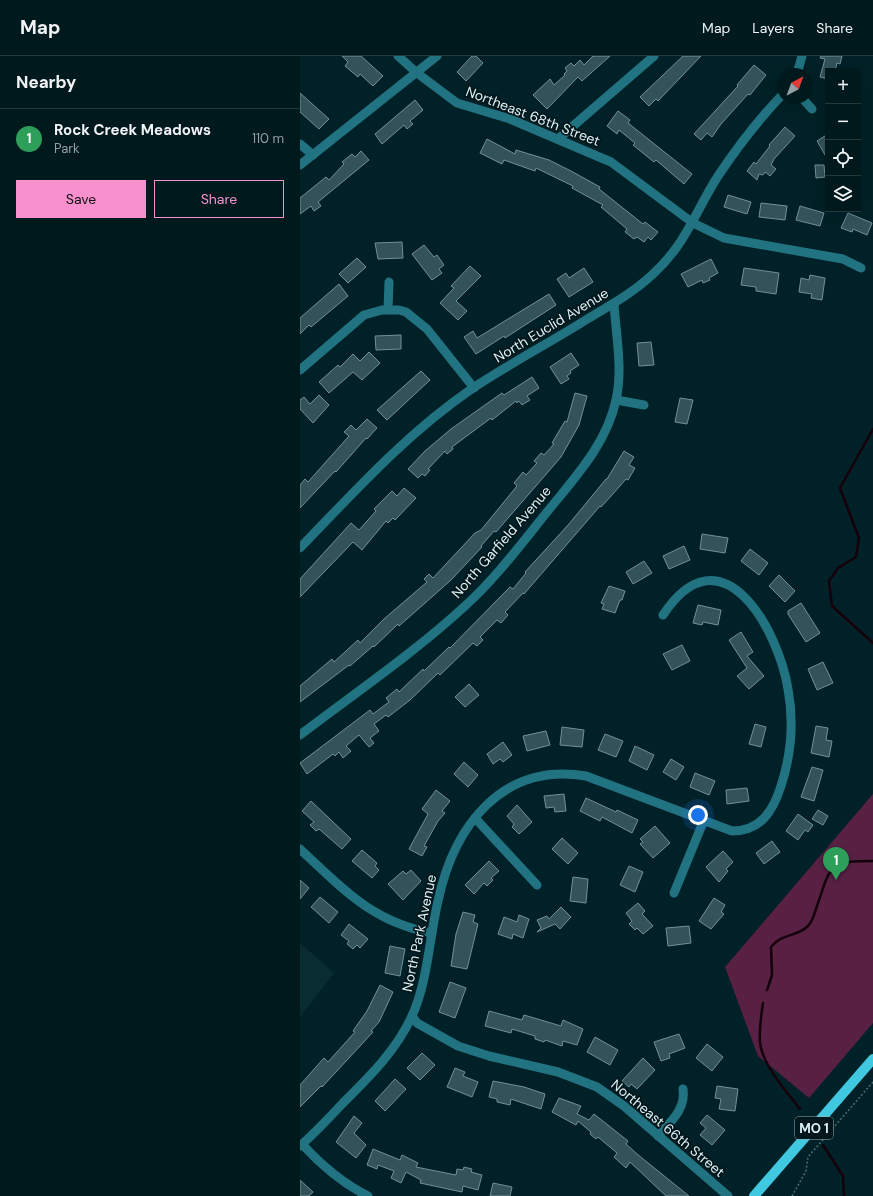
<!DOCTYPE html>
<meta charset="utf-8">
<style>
body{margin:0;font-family:"DM Sans",sans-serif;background:#0e262a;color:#f1f3f6}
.controls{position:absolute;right:12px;top:12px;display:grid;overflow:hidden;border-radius:0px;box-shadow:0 4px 16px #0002}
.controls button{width:36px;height:36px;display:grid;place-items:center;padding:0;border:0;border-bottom:1px solid #22383b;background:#00191d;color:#f1f3f6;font:20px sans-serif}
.compass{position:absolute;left:477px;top:12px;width:36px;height:36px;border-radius:50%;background:#00191d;box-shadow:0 4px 16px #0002;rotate:41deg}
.you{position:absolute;left:398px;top:759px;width:14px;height:14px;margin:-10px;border:3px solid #fff;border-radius:50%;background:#1a73e8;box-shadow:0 0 0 6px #1a73e833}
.badge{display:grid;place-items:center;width:26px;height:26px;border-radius:50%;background:#f790cd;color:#fff;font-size:13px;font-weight:700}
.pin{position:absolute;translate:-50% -33px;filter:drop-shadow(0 1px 2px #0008)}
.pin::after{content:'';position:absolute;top:21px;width:14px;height:12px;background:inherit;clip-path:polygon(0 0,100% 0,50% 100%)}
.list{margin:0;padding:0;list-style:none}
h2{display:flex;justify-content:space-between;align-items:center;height:52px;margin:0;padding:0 16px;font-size:17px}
h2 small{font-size:13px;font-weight:400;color:#95a0a4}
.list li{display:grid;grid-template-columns:26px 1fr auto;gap:12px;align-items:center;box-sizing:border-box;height:60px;padding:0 16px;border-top:1px solid #22383b}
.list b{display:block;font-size:15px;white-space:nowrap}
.list p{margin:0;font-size:13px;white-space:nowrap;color:#95a0a4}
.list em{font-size:13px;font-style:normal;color:#95a0a4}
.actions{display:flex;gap:8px;padding:12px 16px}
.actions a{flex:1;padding:9px 0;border:1px solid #f790cd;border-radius:0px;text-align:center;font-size:14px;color:#f790cd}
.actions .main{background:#f790cd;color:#111}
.icon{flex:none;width:22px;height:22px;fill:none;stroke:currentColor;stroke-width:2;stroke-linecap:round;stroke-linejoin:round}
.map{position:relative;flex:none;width:573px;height:1140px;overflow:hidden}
header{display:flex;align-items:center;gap:24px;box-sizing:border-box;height:56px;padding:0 20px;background:#00191d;border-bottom:1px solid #22383b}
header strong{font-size:19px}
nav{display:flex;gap:22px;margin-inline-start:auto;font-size:14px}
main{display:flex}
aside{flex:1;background:#00191d}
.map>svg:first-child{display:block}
.built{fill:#092c32}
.green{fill:#582043}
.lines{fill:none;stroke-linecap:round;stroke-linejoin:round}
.stream{stroke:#15000b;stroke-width:2.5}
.building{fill:#32535a;stroke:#6f9198}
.path{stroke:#516c71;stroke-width:1.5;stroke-dasharray:2 2;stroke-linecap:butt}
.minor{stroke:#227382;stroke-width:9}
.major{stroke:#40c8e1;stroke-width:10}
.labels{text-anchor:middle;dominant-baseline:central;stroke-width:3.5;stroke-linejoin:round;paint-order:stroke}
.shield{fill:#01171b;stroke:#9cafb3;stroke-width:1}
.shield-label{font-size:13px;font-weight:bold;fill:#def0f4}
.street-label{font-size:14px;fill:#def0f4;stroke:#01171b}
</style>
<header>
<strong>Map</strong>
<nav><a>Map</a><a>Layers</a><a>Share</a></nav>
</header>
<main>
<aside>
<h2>Nearby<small></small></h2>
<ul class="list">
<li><span class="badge" style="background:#2e9e5b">1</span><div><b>Rock Creek Meadows</b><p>Park</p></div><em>110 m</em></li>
</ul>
<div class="actions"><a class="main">Save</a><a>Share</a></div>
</aside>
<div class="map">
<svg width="573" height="1140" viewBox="0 0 573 1140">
<rect width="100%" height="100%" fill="#002127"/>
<polygon class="built" points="0,887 34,917 0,961"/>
<polygon class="green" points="573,738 573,967 509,1042 458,1000 425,911"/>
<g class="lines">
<g class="stream">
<polyline points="573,373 540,432 559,482 556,501 538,512 529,525 532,550 573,587"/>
<path d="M467,934l5,-15 -1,-28c11,-14 26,-10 37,-21 5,-5 7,-14 9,-20 14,-40 10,-45 56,-45"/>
<path d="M463,947c-2,13 -4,27 -3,40 3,23 27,49 40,66"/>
<polyline points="523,1089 543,1120 544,1140"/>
</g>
</g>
<g class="building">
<polygon points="42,0 61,0 83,20 73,30 60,18 58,21 45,10 48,6"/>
<polygon points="172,0 176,0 183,7 166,25 157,16"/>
<polygon points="293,0 310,0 282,25 278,21 247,53 233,39 250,23 254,29 265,19 264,18 267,15 265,12 271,7 274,10 280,4 284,9"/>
<polygon points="383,0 401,0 358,45 356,43 349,50 340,41"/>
<polygon points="521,0 542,0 540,8 537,7 535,15 528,15 528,23 520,21 525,3 520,2"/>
<polygon points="454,9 466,19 450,39 448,38 421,68 412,81 407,77 401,84 394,78 438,30 437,29"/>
<polygon points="0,37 29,63 19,73 0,56"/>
<polygon points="115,44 123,54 110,65 113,68 107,73 104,69 82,88 75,78"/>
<polygon points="318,55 330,64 328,67 392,118 384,128 356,104 354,106 333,89 335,87 319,74 317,78 307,70"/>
<polygon points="485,71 495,80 474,103 471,109 476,113 470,120 465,116 463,119 459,118 457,124 447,115 454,106 456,108 470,90 469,89"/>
<polygon points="528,78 528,104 517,85"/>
<polygon points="187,83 215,98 216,94 249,104 271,115 300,131 299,133 343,168 345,166 358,176 351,184 348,181 344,186 337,181 334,183 325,176 327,173 301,151 303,149 272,132 273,130 236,112 235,115 204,104 202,108 180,97"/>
<polygon points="61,95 69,104 18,146 21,150 14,155 11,150 0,158 0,142 26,121 29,124 44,108 42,106 52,98 55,101"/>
<polygon points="515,109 524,109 525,121 516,122"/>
<polygon points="428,139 451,146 447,158 424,151"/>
<polygon points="461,147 487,150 485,164 459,161"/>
<polygon points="500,150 524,157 520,170 496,164"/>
<polygon points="548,157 572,167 567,179 553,173 552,176 541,172"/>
<polygon points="102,186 103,202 78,203 75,187"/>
<polygon points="124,189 134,201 137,199 144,209 139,213 142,217 132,224 112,198"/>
<polygon points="57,202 66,211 48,227 39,218"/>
<polygon points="411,203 418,217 409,222 410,224 403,227 402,224 388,231 381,218"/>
<polygon points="170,210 181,220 156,245 167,255 158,264 140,247 154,232 151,230"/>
<polygon points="284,212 293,226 269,241 257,223 266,217 269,222"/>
<polygon points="444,212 479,217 476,238 456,235 456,231 441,229"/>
<polygon points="510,219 525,222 522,244 511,242 512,238 499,236 501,222 509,224"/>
<polygon points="39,228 48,240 11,271 9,269 0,278 0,262"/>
<polygon points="249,238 256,249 205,282 204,280 176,298 164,281 173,275 177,282"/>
<polygon points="101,279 101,293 76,294 75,280"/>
<polygon points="351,286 354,309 339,310 337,287"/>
<polygon points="69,296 80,307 62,324 53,316 29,337 19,326 38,309 40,311 53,298 60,305"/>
<polygon points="271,297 279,309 270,315 271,317 267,320 269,323 261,328 250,311"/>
<polygon points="121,315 130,324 87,364 77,354"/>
<polygon points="232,321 239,332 227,340 230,344 222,349 219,345 217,347 216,345 192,364 191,362 152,391 153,393 147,398 145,395 128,413 130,414 125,420 122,418 118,422 108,413 125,395 151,373 202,337 204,339"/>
<polygon points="275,337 287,340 279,369 261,401 196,476 194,475 181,490 182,491 151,524 99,570 98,568 74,591 73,590 50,610 49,609 0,646 0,630 32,603 34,606 58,584 60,587 84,563 127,526 124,523 129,518 133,522 175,477 181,474 217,430 214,427 223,416 226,419 237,407 234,405 241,397 244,399 254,388 252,387 265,365 267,366"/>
<polygon points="19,339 29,349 13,367 0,353 0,344 4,341 10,348"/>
<polygon points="380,342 393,344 387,368 375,366"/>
<polygon points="67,363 77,372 67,383 66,382 36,416 35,415 0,452 0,429 5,423 8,426 49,380 44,376 51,369 56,374"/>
<polygon points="324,395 334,401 329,409 335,412 328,424 326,423 312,439 301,451 300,450 224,538 223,537 205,556 208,559 201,567 197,564 180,581 183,584 177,590 173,587 140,619 138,617 110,644 88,661 86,659 74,668 79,675 70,682 74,687 69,691 59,679 46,690 51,695 43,702 39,696 35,700 33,698 7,718 0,707 70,654 73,658 89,646 86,642 97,633 99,636 123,613 124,615 149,591 150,592 210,531 213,533 226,517 225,516 269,468 306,423 307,423"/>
<polygon points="104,432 116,442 95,464 93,462 88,467 86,465 62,494 53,486 0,541 0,523 51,467 59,474 76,455 74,453 92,435 97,440"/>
<polygon points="402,478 428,482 425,497 400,493"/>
<polygon points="384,490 390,504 369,513 363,500"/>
<polygon points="450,493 468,507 459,519 441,505"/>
<polygon points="344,505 352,517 333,528 326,516"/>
<polygon points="479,519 495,535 485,546 469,530"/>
<polygon points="309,530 325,535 322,544 320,544 315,557 302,553 304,548 301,547"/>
<polygon points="501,547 520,577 506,586 488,558 488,555"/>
<polygon points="398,549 421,554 418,569 403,566 402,569 393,567"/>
<polygon points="441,576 453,596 447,600 464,620 449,633 437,620 447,612 429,584"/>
<polygon points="382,589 390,605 372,614 363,598"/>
<polygon points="523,606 533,627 517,634 508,613"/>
<polygon points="169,628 179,639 165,651 155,641"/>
<polygon points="455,668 466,671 461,691 449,688"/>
<polygon points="516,670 528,672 526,684 532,685 529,701 511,697"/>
<polygon points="262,671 284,674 282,691 260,689"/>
<polygon points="246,675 250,689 227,695 223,680"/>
<polygon points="305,678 323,685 316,701 298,694"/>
<polygon points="203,686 212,699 203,706 200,703 193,708 187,698"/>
<polygon points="335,690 354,699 347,714 329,705"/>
<polygon points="371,703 384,711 376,724 363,716"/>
<polygon points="164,706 178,719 168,731 154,718"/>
<polygon points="512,711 523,714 514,745 501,741"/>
<polygon points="395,717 415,725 409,739 390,731"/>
<polygon points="447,732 449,745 427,748 426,734"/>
<polygon points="136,734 150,745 142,755 145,757 138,765 124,790 127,791 122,800 109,793 128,758 122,753"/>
<polygon points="264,738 266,755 255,756 254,751 246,752 244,740"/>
<polygon points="286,742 316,756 317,754 338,764 332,777 302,761 300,765 280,755"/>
<polygon points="11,745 51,783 42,793 19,773 16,775 10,769 14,766 2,755"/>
<polygon points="217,749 232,766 219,778 212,771 214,768 207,760"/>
<polygon points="518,754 528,760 523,769 512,763"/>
<polygon points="498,758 513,769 508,776 505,774 498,784 486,775"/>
<polygon points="355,770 370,787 353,802 340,788 343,786 340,783"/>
<polygon points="262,782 278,797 268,808 252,793"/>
<polygon points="472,785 480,796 464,808 456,797"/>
<polygon points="62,794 77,807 75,810 79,814 72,822 52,805"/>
<polygon points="423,795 433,806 426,813 428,815 419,826 406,811"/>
<polygon points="189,805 199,815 191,822 193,824 187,830 184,827 174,838 165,829"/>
<polygon points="329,810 343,816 335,836 320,829"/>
<polygon points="111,814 121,825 103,844 88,828 103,815 106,818"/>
<polygon points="273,821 288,823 286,847 270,845"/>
<polygon points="0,824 9,832 0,843"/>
<polygon points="20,841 38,856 29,867 11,851"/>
<polygon points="414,842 425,849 421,856 424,858 411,873 399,865"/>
<polygon points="338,847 345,855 342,858 353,870 343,878 337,872 335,874 329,868 332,865 326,857"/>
<polygon points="261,851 271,861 260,873 255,868 237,876 241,872 237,864 247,860 249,863"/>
<polygon points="163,856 175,859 173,866 178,868 167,913 151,910 156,878"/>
<polygon points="219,859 229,863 223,882 213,878 212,883 198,878 204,861 217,866"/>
<polygon points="49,868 68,883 60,892 57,889 53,893 47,888 49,885 41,879"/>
<polygon points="389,870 391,887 368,890 366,872"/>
<polygon points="90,890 105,893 100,920 85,917"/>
<polygon points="150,926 166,932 155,962 139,956"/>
<polygon points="80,929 93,936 79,966 71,975 73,976 22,1031 21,1030 0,1051 0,1029 24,1002 28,1006 55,976 53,975 67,955"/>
<polygon points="189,955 222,964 224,959 261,970 263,964 283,973 277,989 263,985 262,990 245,984 244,986 235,983 235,980 212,973 211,977 185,970"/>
<polygon points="379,978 385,992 369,998 370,1002 361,1005 354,986"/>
<polygon points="295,981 318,994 310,1009 287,996"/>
<polygon points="407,988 423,1001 412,1015 396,1002"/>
<polygon points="122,997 135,1009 120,1024 107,1012"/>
<polygon points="343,1002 355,1014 337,1033 331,1028 329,1031 322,1025"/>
<polygon points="155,1012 165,1016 163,1020 178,1026 172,1041 147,1031"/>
<polygon points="95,1023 106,1033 85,1055 75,1045"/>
<polygon points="193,1025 224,1031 245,1038 241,1053 211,1043 210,1049 197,1046 197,1043 189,1041"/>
<polygon points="417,1030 438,1033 435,1055 419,1053 421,1043 415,1042"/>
<polygon points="259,1042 281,1050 277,1058 289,1064 294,1058 328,1085 326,1088 337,1098 389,1140 366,1140 330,1106 326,1112 314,1101 317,1097 298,1081 296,1083 290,1078 291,1076 278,1065 276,1069 252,1056"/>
<polygon points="407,1059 425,1074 412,1089 400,1079 406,1072 400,1067"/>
<polygon points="54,1060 62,1067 54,1077 66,1089 56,1102 36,1086"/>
<polygon points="73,1093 100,1104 102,1099 118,1107 116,1111 156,1119 157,1113 163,1114 164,1111 172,1113 171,1116 182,1119 178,1134 163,1130 162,1136 120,1127 121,1124 106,1116 101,1127 91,1122 94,1115 78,1109 77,1113 67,1109"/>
<polygon points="0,1124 13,1136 9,1140 0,1140"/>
<polygon points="193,1127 212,1131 210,1140 190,1140"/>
</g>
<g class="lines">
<polyline class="path" points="492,1140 506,1115 508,1101 573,1026"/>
<g class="minor">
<polyline points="98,0 117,17 157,47 210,63 311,106 393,167 424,182 543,203 561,212"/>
<polyline points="497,18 502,0"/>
<polyline points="502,42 512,53"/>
<polyline points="258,83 354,0"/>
<polyline points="0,88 13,99"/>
<polyline points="0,109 137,0"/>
<polyline points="88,253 89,226"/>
<polyline points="0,314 64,259 82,254 99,254 106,256 127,273 174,332"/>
<polyline points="316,344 344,349"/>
<path d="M0,492c55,-57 107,-115 173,-160 38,-25 78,-46 116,-70 22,-13 45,-26 64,-44 33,-30 42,-62 65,-98 18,-27 42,-58 65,-82"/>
<path d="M0,679c55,-42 114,-82 165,-129 33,-30 59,-66 87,-100 26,-32 55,-64 64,-106 7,-31 0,-65 -2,-96"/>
<polyline points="175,762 237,829"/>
<path d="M0,793c43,40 72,73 132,84"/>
<polyline points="374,837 404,764"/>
<polyline points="112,960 117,967 158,990 189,1000 258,1016 297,1031 324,1050 428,1140"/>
<path d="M358,1080c12,-14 28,-26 25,-47"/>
<path d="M2,1088c20,22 40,39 66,52"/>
<path d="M0,1090c15,-13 29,-28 43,-43 26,-26 53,-52 69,-87 16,-36 17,-76 26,-115 16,-75 64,-139 148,-125l146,55c29,0 41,-20 49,-45 10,-31 13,-65 7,-97 -10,-61 -67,-162 -125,-74"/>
</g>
<polyline class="major" points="454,1140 573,1003"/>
</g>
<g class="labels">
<rect class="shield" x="495" y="1061" width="38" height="22" rx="3"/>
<g class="shield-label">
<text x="514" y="1072">MO 1</text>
</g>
<g class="street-label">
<text transform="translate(233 60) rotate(21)">Northeast 68th Street</text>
<text transform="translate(251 269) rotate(-31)">North Euclid Avenue</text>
<text transform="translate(201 486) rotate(-49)">North Garfield Avenue</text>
<text transform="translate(119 877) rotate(-78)">North Park Avenue</text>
<text transform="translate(368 1072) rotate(40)">Northeast 66th Street</text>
</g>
</g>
</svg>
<div class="controls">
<button>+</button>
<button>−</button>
<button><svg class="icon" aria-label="locate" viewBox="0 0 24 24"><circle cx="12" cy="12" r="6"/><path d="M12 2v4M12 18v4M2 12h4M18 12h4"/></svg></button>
<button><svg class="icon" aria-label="layers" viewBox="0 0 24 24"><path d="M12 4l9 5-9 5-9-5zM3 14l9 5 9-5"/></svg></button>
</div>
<svg class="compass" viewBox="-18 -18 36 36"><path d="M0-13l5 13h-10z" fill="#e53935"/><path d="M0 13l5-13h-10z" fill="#95a0a4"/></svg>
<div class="you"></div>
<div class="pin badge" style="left:536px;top:824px;background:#2e9e5b">1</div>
</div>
</main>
